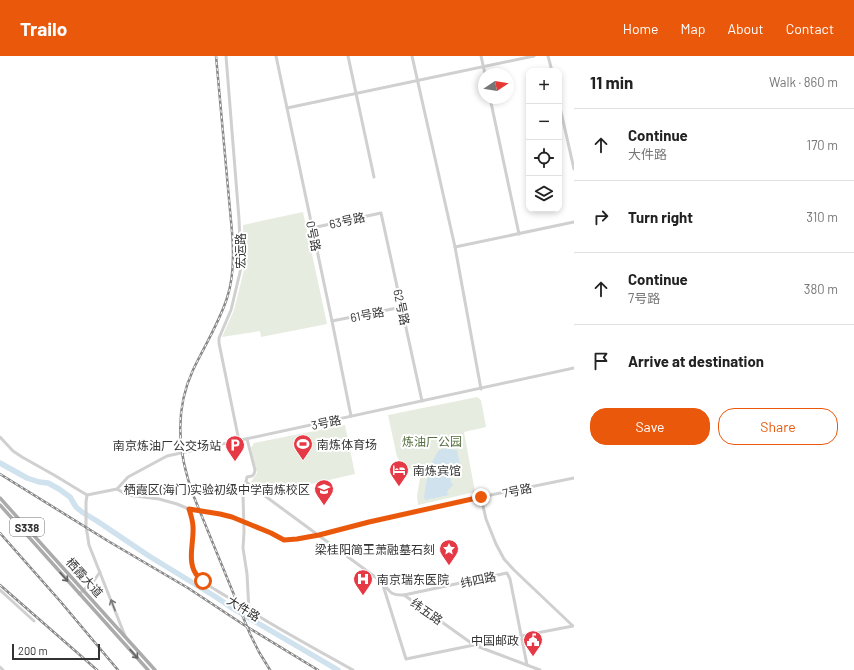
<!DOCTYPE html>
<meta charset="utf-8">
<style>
body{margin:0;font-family:Barlow,"Noto Sans SC",sans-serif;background:#f2f2f2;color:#222}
.controls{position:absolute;right:12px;top:12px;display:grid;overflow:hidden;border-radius:8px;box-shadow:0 2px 6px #0003}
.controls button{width:36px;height:36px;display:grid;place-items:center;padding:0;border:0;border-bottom:1px solid #e0e0e0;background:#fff;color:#222;font:20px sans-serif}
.compass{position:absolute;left:478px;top:12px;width:36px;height:36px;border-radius:50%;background:#fff;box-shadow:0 2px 6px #0003;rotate:78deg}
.scale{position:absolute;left:12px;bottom:10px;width:88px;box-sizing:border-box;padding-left:4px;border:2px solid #333;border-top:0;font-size:11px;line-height:14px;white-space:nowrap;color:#333;-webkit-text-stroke:3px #fff;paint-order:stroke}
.stop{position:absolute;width:12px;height:12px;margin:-9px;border:3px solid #ea580c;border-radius:50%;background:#fff}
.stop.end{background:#ea580c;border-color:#fff;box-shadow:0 1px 4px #0008}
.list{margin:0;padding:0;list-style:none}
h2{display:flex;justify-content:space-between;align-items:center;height:52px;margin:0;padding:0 16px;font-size:17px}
h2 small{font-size:13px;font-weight:400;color:#767676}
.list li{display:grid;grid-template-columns:26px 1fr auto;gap:12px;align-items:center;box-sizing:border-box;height:72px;padding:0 16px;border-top:1px solid #e0e0e0}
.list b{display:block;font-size:15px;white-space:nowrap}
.list p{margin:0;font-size:13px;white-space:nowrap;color:#767676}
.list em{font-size:13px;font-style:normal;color:#767676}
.actions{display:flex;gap:8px;padding:12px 16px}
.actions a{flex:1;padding:9px 0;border:1px solid #ea580c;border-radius:16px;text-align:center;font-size:14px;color:#ea580c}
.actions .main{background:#ea580c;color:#fff}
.icon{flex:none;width:22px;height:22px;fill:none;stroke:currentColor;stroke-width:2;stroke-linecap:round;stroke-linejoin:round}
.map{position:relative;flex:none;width:574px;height:614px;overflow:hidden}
header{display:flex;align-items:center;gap:24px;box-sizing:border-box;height:56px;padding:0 20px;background:#ea580c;color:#fff}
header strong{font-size:19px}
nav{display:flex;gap:22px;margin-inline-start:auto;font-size:14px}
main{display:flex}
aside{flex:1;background:#fff}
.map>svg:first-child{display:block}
.green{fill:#e6ecdf}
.water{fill:#cfe2ee}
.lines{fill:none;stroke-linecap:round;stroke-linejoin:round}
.river{stroke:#cfe2ee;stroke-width:5.5}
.minor{stroke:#d0d0d0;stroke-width:3}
.major{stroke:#ababab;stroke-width:3.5}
.rail-casing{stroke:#888;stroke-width:2.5}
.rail{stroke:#fff;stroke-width:1;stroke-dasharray:3;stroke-linecap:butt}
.oneway{stroke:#636363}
.oneway2{stroke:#7a7a7a}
.route{stroke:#ea580c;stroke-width:5}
.labels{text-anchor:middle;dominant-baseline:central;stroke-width:4;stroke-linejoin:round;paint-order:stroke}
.shield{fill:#fff;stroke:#707070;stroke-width:1}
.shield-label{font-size:11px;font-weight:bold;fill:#333}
.street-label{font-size:12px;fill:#333;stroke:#fff}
.park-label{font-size:12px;fill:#56703f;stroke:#fff}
.poi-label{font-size:12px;fill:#333;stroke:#fff;text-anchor:end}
</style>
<header>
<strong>Trailo</strong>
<nav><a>Home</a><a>Map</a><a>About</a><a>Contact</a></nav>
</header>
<main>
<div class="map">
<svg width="574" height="614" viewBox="0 0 574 614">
<rect width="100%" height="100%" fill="#fff"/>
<g class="green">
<polygon points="303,156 327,268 261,281 260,275 222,281 234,254 244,214 243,169"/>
<polygon points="477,341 481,344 486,371 464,376 475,436 418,449 417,440 420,422 419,417 403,409 397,401 388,359"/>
<polygon points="345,369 355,418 268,438 251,426 257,417 251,392 254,387"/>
</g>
<path class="water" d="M449,392h3l2,2h3l3,15 -1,6 -1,2 -8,1 1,8 2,3 -5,5 -1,3 2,2 -24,5 -1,-3c3,-18 4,-31 15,-47z"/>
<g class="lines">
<polyline class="river" points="0,407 27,422 39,426 48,427 59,433 70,441 76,451 82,456 97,465 149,500 216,541 232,552 338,614"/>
<g class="minor">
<polyline points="226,0 239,163 241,212 231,254 219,282 219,287 239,385"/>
<polyline points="276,0 332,265 351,360"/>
<polyline points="348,0 374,121"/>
<polyline points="412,0 455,191 481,333"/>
<polyline points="481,0 485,18"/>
<polyline points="548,0 552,15"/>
<polyline points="490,42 519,178"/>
<polyline points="559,47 574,113"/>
<polyline points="287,52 534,0"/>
<polyline points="312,172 381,157 422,345"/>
<polyline points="455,191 574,166"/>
<polyline points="332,265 402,251"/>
<polyline points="0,381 13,395 22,401 54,419 87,439"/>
<polyline points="247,383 255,414 254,418 252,420 247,421 243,438 244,476 243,492 247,518 249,555"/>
<path d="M246,426l136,100c8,9 8,14 22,13l70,50 66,25"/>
<polyline points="117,433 127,439 159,443 177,448 189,453 220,458 232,461 244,465 271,477 284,484 297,483 319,479 369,466 481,441 574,422"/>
<polyline points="87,439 117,433 128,421 167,400 574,312"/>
<polyline points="87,439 86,446 86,470 89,489 125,580"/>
<path d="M189,453c2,6 4,11 4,18 1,13 -5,29 1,42 6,14 23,21 35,29 40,26 82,49 124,72"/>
<polyline points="382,526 406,603 474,589 573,570 514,514 504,503 496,488 486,463 481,441"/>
<polyline points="0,534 34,565"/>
<polyline points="79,538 93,526 100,516"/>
<polyline points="404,539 507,517 510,523 527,609"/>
<polyline points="0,611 3,614"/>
</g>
<g class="major">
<polyline points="0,442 155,614"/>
<polyline points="0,449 148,614"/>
</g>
<defs>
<g id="rail">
<path d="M216,0l16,176c2,23 2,45 -5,66 -8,25 -23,49 -34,72 -19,41 -15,85 1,127l56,137 9,18 11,18"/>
<polyline points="0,418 108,485 188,532 244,569 318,614"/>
<polyline points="0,477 60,545 118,614"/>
<polyline points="0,529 97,614"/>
</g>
</defs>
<use href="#rail" class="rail-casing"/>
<use href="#rail" class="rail"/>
</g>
<defs><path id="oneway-shaft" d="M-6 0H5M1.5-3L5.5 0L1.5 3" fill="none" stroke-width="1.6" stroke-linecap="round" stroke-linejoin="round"/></defs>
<g class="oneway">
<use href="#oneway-shaft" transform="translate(64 521) rotate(48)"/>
<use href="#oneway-shaft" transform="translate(134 598) rotate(48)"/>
</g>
<use class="oneway2" href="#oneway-shaft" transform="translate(113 549) rotate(-111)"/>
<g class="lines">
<path class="route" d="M203,525c-2,-2 -5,-4 -7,-7 -9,-13 -2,-32 -3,-47 0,-6 -2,-12 -4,-18l31,5 12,3 39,16 13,7 13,-1 22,-4 50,-13 112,-25"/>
</g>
<defs>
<symbol id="stadium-pin" viewBox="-11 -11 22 30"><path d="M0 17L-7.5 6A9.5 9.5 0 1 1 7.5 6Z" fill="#e63946" stroke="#fff"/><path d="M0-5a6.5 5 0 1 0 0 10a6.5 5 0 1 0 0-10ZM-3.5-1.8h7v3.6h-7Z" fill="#fff"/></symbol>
<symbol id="parking-pin" viewBox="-11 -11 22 30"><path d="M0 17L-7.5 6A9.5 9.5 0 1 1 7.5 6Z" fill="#e63946" stroke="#fff"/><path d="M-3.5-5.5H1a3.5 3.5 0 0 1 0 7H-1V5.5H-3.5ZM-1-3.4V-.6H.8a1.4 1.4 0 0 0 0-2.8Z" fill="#fff"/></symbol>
<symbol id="hotel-pin" viewBox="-11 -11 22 30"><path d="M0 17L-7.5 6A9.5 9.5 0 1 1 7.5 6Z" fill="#e63946" stroke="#fff"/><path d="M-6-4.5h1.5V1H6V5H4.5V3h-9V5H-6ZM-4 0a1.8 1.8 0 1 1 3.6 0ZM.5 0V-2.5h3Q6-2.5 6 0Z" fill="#fff"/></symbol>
<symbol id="school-pin" viewBox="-11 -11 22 30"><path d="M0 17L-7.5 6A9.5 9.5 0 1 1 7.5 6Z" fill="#e63946" stroke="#fff"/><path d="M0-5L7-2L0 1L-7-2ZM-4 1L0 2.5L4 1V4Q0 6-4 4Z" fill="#fff"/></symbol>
<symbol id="sight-pin" viewBox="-11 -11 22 30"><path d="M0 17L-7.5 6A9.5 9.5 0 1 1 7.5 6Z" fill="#e63946" stroke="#fff"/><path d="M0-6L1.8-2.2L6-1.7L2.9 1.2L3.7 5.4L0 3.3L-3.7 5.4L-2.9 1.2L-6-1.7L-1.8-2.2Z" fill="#fff"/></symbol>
<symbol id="hospital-pin" viewBox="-11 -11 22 30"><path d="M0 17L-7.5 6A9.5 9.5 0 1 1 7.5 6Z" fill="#e63946" stroke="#fff"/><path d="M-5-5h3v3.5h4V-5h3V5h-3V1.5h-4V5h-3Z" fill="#fff"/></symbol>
<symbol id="civic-pin" viewBox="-11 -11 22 30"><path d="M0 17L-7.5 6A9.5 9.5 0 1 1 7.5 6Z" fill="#e63946" stroke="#fff"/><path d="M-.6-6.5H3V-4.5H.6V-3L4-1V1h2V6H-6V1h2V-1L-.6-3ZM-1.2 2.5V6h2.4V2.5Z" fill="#fff"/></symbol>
</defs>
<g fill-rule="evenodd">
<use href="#stadium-pin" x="292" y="377" width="22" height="30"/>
<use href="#parking-pin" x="224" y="378" width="22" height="30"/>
<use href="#hotel-pin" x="388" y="403" width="22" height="30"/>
<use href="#school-pin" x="313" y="422" width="22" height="30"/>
<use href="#sight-pin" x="438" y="482" width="22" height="30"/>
<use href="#hospital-pin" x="352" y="512" width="22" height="30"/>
<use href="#civic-pin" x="522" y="573" width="22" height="30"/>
</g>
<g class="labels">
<rect class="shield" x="10" y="462" width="34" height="18" rx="3"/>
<g class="shield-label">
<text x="27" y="471">S338</text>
</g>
<g class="street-label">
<text transform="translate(347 164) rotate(-12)">63号路</text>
<text transform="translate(314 180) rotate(78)">0号路</text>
<text transform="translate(240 195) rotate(-90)">宏运路</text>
<text transform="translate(402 251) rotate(78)">62号路</text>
<text transform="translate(367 258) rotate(-11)">61号路</text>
<text transform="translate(326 366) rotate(-12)">3号路</text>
<text transform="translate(517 434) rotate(-11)">7号路</text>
<text transform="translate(85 521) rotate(48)">栖霞大道</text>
<text transform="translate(478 523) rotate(-12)">纬四路</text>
<text transform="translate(244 552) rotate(32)">大件路</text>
<text transform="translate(427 555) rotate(35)">纬五路</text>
</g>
<g class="park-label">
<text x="432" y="385">炼油厂公园</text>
</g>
<g class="poi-label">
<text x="317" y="388" text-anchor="start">南炼体育场</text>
<text x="221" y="389">南京炼油厂公交场站</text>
<text x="413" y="414" text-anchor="start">南炼宾馆</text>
<text x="310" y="433">栖霞区(海门)实验初级中学南炼校区</text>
<text x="435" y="493">梁桂阳简王萧融墓石刻</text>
<text x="377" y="523" text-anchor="start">南京瑞东医院</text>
<text x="519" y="584">中国邮政</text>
</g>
</g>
</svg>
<div class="controls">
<button>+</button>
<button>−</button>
<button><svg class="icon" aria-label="locate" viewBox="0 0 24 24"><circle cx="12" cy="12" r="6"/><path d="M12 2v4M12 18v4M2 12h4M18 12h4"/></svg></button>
<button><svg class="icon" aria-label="layers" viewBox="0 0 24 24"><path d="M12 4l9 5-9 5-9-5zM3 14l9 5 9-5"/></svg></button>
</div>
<svg class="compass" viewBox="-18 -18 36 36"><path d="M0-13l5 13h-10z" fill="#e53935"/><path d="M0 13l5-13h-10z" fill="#767676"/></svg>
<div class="scale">200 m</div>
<div class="stop" style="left:203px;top:525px"></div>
<div class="stop end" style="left:481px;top:441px"></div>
</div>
<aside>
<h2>11 min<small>Walk · 860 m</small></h2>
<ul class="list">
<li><svg class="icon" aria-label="ahead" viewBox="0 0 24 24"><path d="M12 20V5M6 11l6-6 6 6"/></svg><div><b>Continue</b><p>大件路</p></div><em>170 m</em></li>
<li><svg class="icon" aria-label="right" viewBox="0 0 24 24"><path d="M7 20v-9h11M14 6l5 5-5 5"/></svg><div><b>Turn right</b></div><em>310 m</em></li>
<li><svg class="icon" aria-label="ahead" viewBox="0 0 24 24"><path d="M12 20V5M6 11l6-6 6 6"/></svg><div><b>Continue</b><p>7号路</p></div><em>380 m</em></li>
<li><svg class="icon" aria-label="arrive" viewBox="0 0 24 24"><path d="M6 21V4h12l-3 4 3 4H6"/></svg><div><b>Arrive at destination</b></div></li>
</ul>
<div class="actions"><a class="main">Save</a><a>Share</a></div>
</aside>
</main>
